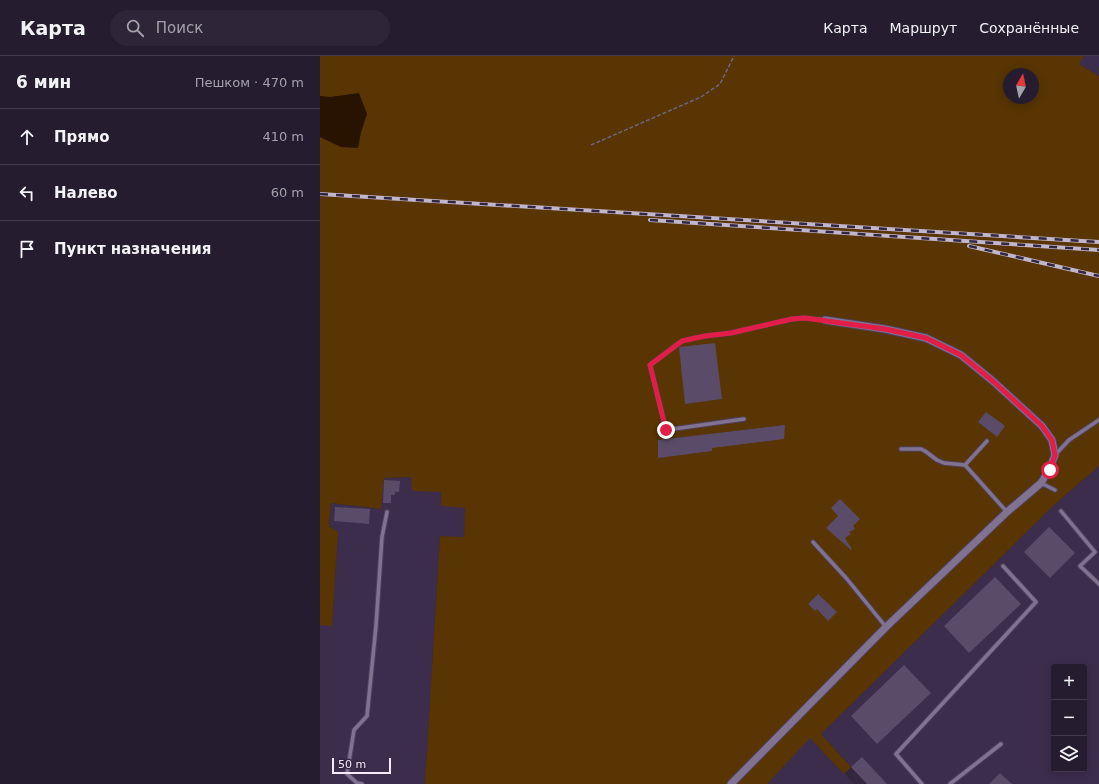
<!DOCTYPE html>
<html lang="ru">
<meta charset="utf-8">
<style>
body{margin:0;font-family:"DejaVu Sans",sans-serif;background:#2e2538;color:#f1f3f6}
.controls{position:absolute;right:12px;bottom:12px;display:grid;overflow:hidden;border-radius:4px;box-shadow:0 2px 10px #0003}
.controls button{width:36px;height:36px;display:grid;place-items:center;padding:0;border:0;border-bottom:1px solid #423a4c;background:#261c30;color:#f1f3f6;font:20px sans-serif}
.compass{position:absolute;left:683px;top:12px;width:36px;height:36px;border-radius:50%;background:#261c30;box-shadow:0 2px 10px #0003;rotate:9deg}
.scale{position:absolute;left:12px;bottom:10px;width:59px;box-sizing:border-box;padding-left:4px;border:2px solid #f4ebfd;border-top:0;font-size:11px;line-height:14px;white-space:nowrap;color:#f4ebfd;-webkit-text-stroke:3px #332640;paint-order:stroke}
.stop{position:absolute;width:12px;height:12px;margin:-9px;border:3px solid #e11d48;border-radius:50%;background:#fff}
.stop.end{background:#e11d48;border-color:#fff;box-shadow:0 1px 4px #0008}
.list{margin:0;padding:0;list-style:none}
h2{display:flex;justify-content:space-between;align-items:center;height:52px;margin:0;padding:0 16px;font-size:17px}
h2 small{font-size:13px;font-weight:400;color:#a4a1ab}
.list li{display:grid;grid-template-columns:26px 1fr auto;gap:12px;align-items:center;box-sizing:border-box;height:56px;padding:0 16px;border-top:1px solid #423a4c}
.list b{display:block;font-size:15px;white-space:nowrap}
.list em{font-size:13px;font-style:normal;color:#a4a1ab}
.icon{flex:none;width:22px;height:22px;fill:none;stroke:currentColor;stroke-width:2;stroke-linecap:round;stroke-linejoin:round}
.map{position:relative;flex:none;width:779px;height:728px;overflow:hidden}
header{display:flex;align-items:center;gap:24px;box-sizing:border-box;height:56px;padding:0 20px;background:#261c30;border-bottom:1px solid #423a4c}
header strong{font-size:19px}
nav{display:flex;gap:22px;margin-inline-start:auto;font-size:14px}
.search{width:280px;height:36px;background:#2e2538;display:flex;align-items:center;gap:10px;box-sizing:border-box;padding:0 14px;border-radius:22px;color:#a4a1ab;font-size:15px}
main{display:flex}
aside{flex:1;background:#261c30}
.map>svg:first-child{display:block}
.built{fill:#3d2d4d;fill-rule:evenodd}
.green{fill:#583503;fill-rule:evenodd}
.water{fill:#281300}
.building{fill:#5a4b68}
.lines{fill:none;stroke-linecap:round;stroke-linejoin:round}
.lane-casing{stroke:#4f435a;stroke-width:5.5}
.street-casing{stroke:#4f435a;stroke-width:9}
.path{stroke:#70647c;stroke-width:1.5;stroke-dasharray:4 2;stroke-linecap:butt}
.lane{stroke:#817291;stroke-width:3.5}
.street{stroke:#817291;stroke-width:7}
.rail-casing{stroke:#c1b7cb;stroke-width:4}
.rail{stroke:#332640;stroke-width:2.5;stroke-dasharray:8;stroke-linecap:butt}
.route{stroke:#e11d48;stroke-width:5}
</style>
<header>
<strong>Карта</strong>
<div class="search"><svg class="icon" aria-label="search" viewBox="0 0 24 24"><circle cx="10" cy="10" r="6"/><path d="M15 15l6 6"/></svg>Поиск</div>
<nav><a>Карта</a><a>Маршрут</a><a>Сохранённые</a></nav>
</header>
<main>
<aside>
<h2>6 мин<small>Пешком · 470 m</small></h2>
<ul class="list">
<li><svg class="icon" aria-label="ahead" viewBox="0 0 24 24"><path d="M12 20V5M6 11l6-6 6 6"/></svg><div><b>Прямо</b></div><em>410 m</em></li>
<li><svg class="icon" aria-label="left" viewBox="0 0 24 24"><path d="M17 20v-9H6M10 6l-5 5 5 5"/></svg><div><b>Налево</b></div><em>60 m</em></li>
<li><svg class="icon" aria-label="arrive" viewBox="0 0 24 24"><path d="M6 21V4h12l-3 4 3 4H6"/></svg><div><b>Пункт назначения</b></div></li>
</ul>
</aside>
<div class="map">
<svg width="779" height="728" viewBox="0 0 779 728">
<rect width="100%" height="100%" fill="#332640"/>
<g class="built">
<polygon points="764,0 779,0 779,20 759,8"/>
<path d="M779,410v318h-232l-46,-50 232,-228zM734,611h30v102h-30z"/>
<polygon points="91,421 122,436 146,452 144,482 120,480 105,728 0,728 0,569 12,569 18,477 9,470 11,447 60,453 64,422"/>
<polygon points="490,681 534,728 447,728"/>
</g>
<path class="green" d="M0,0h764l-5,8 20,12v390l-46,40 -232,228 30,33 -7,7 -34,-36 -43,46h-342l15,-248 24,1 1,-29 -24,-2v-14l-29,-1 -1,-14 -27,1 -3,31 -50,-6 -2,23 9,6 -6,94 -12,-1zM689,18h24v24h-24z"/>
<polygon class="water" points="39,37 47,58 41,76 38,92 21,91 0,81 0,40 10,41"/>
<g class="building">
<polygon points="395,287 402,343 365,348 359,291"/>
<polygon points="666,356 685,370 677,381 658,366"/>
<polygon points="465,369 464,383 392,392 392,395 338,402 338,384"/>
<polygon points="64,424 80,425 79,436 75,436 75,439 71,439 71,447 63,447"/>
<polygon points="520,443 540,463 533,470 535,473 529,476 531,478 525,482 532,493 531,494 506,472 518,460 511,452"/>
<polygon points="15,451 50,453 49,468 14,465"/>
<polygon points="729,471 755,497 730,522 704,496"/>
<polygon points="675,521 701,548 649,597 624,570"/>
<polygon points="498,538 517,556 508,565 497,553 495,555 488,548"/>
<polygon points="584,609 611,637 557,688 531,660"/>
<polygon points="542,701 567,728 547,728 531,711"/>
<polygon points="680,717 692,728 669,728"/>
</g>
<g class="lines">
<defs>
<g id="lane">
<polyline points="424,363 346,374 330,309 362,285 385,280 411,277 472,263 485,262 505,264"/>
<polyline points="581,393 601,393 605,395 617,404 624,407 645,409 687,456"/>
<polyline points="735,399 749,384 779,364"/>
<polyline points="645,409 667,385"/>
<polyline points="721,427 735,434"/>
<polyline points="741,455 775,496 760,510 779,528"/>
<polyline points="493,486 527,523 566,571"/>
<polyline points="42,728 37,727 27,718 34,674 47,660 56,570 62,481 67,456"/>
<polyline points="602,728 576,698 716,546 683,510"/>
<polyline points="630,728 681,688"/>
</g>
<polyline id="street" points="411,728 566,571 687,456 721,427 729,414 735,399 732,384 722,370 674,326 641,299 606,282 565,273 505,264"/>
</defs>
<use href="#lane" class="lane-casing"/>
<use href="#street" class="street-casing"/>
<polyline class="path" points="271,89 381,41 400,28 414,0"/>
<use href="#lane" class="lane"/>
<use href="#street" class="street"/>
<defs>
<g id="rail">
<polyline points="0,138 779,186"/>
<polyline points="330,164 779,194"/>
<polyline points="649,190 779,220"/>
</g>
</defs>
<use href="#rail" class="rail-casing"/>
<use href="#rail" class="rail"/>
</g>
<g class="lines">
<polyline class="route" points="346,374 330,309 362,285 385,280 411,277 472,263 485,262 565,273 606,282 641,299 674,326 722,370 732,384 735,399 730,414"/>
</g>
</svg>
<div class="controls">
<button>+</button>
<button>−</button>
<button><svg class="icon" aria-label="layers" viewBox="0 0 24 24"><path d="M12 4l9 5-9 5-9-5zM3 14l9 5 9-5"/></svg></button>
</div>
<svg class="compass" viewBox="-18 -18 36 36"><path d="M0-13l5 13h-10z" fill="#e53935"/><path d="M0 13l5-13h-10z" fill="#a4a1ab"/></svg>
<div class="scale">50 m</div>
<div class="stop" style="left:730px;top:414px"></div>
<div class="stop end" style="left:346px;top:374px"></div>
</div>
</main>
